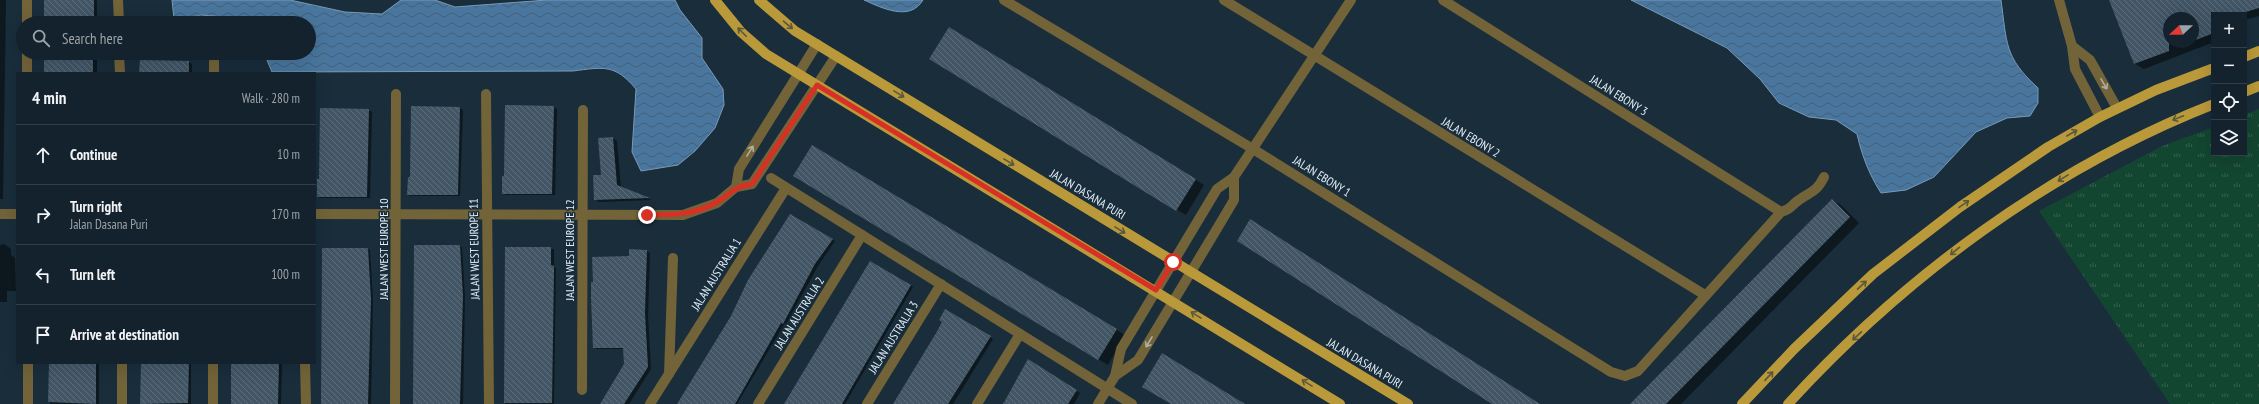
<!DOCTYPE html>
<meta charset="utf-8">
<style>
body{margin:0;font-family:"PT Sans Narrow",sans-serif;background:#202f38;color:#f1f3f6}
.controls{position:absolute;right:12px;top:12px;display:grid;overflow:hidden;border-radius:0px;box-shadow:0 4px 16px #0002}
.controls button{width:36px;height:36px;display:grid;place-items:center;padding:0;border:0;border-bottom:1px solid #323f48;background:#13222c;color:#f1f3f6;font:20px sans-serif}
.compass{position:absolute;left:2163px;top:12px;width:36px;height:36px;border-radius:50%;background:#13222c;box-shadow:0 4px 16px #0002;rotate:248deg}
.stop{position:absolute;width:12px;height:12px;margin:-9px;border:3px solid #d93025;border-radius:50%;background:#fff}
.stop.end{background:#d93025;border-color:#fff;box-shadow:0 1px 4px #0008}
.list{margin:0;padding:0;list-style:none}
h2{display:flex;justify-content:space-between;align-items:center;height:52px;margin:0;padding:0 16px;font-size:17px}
h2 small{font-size:13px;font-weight:400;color:#9da4a9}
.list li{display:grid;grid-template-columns:26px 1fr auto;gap:12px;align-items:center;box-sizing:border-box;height:60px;padding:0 16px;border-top:1px solid #323f48}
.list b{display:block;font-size:15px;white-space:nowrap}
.list p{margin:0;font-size:13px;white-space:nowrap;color:#9da4a9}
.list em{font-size:13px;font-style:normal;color:#9da4a9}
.icon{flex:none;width:22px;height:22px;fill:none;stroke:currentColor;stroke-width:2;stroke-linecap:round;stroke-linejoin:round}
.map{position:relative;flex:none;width:2259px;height:404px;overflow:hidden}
.search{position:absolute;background:#13222c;box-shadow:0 4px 16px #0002;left:16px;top:16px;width:300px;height:44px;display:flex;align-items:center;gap:10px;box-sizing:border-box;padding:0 14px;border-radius:22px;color:#9da4a9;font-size:15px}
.panel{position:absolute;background:#13222c;box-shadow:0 4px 16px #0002;left:16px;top:72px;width:300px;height:292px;border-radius:0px}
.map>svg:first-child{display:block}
.grass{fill:url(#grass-tufts)}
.water{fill:url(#water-waves);stroke:#779ab9}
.shadow{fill:#0007;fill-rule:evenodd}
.building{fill:url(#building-back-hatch)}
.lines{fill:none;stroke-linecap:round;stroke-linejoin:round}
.street{stroke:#726339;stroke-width:10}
.primary{stroke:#ba993a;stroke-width:10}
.oneway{stroke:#59583b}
.oneway2{stroke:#b0afa2}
.route{stroke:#d93025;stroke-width:5}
.labels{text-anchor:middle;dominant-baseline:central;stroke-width:3;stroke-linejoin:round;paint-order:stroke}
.street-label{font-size:12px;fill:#e2eef7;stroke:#192d3b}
</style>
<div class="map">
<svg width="2259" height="404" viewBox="0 0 2259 404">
<defs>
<pattern id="grass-tufts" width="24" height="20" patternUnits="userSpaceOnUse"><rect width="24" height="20" fill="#134630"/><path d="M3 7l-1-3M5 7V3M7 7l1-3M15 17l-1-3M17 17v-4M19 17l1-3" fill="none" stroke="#35614f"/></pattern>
<pattern id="water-waves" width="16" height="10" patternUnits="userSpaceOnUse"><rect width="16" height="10" fill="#49769e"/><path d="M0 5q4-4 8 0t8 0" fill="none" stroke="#465e74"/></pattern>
<pattern id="building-back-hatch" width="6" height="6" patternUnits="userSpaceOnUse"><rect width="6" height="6" fill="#425666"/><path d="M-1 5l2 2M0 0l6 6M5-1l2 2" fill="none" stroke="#5d6f7d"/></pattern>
</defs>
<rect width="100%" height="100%" fill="#192d3b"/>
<polygon class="grass" points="2259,109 2259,404 2170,404 2039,211 2162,146 2214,127 2214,153 2244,153 2244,115"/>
<g class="water">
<path d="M172,0h118l55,12 37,2 19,-14h34l20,7 92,-7h128l5,10 22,28v20l21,31 1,16 -9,23 -20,23 -17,14 -37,6 -9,-19 4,-63c-21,-25 -32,-22 -63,-18l-301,1 -8,-19h45v-30h-72l-10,-6 -27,-2 -19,8 -7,-4z"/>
<path d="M864,0h59c-13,22 -41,8 -59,0z"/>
<path d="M1631,0h370c6,43 3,57 37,88v15l-8,13 -23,2 -31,14 -42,45 -28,13 -25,3c-12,-19 -19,-37 -24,-59l-21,-14 -27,-3 -30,-14 -19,-24 -33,-31z"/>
</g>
<g class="shadow">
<polygon points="0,0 6,0 3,199 0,199"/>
<rect x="45" y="0" width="52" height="23"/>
<path d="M2110,0h149v16l-15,4v-5h-30v27l-70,27 -10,-6zM2169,18h24v24h-24z"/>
<polygon points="958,33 1204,185 1186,215 931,59"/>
<rect x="45" y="53" width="52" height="20"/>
<polygon points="189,62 192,64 192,73 141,73"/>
<polygon points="506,106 554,107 557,109 555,195 506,195 503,194 505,178"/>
<polygon points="412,107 460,108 463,110 460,196 411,196 408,195 411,178"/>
<polygon points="321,109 369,110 372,112 370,198 321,198 318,197 320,180"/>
<polygon points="613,138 617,141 621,188 652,200 599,202 595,199"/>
<polygon points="812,147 1125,335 1108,365 794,176"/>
<polygon points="1832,200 1841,205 1859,223 1681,404 1632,404"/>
<polygon points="790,216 835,241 818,266 786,324 785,323 737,404 678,404 718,341"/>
<polygon points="4,244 11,249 11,255 15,258 16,291 7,291 7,302 0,302 0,245"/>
<polygon points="460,246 462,247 465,297 463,404 414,404"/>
<polygon points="506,248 554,249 554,267 556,268 554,404 505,404"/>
<polygon points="368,249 370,250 373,301 371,404 322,404"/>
<polygon points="646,251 650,253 648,316 651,369 629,404 600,404 625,364 624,349 597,349 594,347 630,257"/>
<polygon points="870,262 913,287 845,404 785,404"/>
<polygon points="946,311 993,339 953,404 894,404 943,321"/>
<polygon points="1028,361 1080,393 1074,404 1003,404"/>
<rect x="50" y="363" width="49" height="41"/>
<rect x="141" y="363" width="50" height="41"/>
<polygon points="232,363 282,363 281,404 232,404"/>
</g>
<g class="building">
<rect x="44" y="0" width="50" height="23"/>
<polygon points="2109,0 2259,0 2259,8 2236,15 2214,15 2214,33 2193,41 2193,18 2169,18 2169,51 2134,64"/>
<polygon points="949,27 1196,179 1176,211 929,59"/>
<rect x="44" y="53" width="49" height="20"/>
<polygon points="140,60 189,61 189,73 139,73"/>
<polygon points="505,105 554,106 552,194 502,194 502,176 504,176"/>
<polygon points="411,106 460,107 458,195 407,195 408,177 410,177"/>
<polygon points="320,108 369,109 367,197 317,197 317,179 319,179"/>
<polygon points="613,137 617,185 650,198 594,200 593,175 601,175 598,138"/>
<polygon points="812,145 1117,329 1098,360 793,176"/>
<polygon points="1832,199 1850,217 1666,404 1630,404"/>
<polygon points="790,214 833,239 815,264 783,324 781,323 735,404 677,404 731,316 748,280"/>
<polygon points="1250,219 1540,404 1492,404 1237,241"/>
<polygon points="414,245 460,245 463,296 460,404 413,404"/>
<polygon points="505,247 551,247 551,265 554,266 554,271 552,403 504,403"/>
<polygon points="322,248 368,248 371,299 368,404 321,404"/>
<polygon points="629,249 647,250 645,313 648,367 624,404 600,404 624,364 623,348 593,348 591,298 591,282 593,282 592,257 629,256"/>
<polygon points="870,261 911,285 842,404 784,404"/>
<polygon points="945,309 991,336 948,404 893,404 936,333 942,322 939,320"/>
<polygon points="1162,353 1245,404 1171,404 1142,387"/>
<polygon points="1028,359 1077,390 1068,404 1003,404"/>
<polygon points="49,363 96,363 96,404 48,402"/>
<polygon points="141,363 189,363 188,403 140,404"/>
<polygon points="231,363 279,363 278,404 231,404"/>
</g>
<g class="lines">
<g class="street">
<polyline points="27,0 27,23"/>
<polyline points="118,0 119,23"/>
<path d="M1004,0l249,149 358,223 14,4 13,-5 143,-159c11,-3 9,-6 18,-12 12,-9 17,-7 25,-23"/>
<polyline points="1224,0 1705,295"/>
<polyline points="1443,0 1781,212"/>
<polyline points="2059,0 2072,46 2075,69 2100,117"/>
<polyline points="2072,46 2090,60 2117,108"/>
<polyline points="27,53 27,73"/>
<polyline points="119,53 120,73"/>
<polyline points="214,73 214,61"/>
<polyline points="486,94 489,404"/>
<polyline points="771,178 1132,404"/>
<polyline points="736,187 739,169 817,44"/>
<polyline points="0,214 17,214"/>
<polyline points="315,214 683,215 717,203 736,187 752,184 836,56"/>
<polyline points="28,363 28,404"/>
<polyline points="122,363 122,404"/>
<polyline points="305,363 306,404"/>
<polyline points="669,374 673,258"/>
<polyline points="1115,376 1138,360 1215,232 1234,200 1234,177"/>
<polyline points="582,390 583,110"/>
<polyline points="213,404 213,363"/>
<polyline points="395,404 396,94"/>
<polyline points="650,404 786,188"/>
<polyline points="758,404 862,235"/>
<polyline points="867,404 941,284"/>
<polyline points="977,404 1020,334"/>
<polyline points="1098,404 1115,376 1121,349 1217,189 1234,177 1351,0"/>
</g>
<g class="primary">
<polyline points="715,0 741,32 766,54 1340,404"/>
<polyline points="759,0 795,31 1408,404"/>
<polyline points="2244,57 2259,51"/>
<polyline points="2244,92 2259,86"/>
<polyline points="1742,404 1794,349 1873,274 1960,207 2048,147 2100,117 2156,90 2214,68"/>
<path d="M1788,404c117,-128 263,-236 426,-300"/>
</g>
</g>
<defs><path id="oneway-shaft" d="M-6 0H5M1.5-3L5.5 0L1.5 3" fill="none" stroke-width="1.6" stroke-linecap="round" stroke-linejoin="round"/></defs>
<g class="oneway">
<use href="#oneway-shaft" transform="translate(788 25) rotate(40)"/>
<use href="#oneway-shaft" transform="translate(742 32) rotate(-135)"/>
<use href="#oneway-shaft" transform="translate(899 94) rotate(31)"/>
<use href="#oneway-shaft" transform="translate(2178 118) rotate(158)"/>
<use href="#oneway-shaft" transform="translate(2072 133) rotate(-30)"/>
<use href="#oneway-shaft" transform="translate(1009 162) rotate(31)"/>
<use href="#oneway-shaft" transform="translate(2063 178) rotate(149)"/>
<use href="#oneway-shaft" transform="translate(1964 204) rotate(-35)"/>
<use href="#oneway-shaft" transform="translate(1120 230) rotate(31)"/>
<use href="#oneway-shaft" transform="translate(1955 251) rotate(141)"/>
<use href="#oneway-shaft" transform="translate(1862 285) rotate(-43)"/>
<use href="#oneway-shaft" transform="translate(1196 315) rotate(-148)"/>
<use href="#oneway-shaft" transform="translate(1857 336) rotate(137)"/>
<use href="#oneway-shaft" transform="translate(1769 376) rotate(-47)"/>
<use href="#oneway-shaft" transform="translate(1307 383) rotate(-148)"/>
</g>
<g class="oneway2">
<use href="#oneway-shaft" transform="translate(2104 84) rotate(60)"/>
<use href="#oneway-shaft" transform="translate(750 151) rotate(-58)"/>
<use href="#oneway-shaft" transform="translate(1149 342) rotate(121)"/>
</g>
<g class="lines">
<path class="route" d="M647,215c24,0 49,0 70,-13 17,-10 13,-14 35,-18l65,-99 339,205 17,-28"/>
</g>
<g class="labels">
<g class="street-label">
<text transform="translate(1619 95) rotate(32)">JALAN EBONY 3</text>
<text transform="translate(1471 137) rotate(31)">JALAN EBONY 2</text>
<text transform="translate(1322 176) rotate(32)">JALAN EBONY 1</text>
<text transform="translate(1088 194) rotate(31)">JALAN DASANA PURI</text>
<text transform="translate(383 249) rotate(-90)">JALAN WEST EUROPE 10</text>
<text transform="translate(474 249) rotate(-91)">JALAN WEST EUROPE 11</text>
<text transform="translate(569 250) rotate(-90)">JALAN WEST EUROPE 12</text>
<text transform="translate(716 274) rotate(-58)">JALAN AUSTRALIA 1</text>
<text transform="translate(799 313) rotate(-58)">JALAN AUSTRALIA 2</text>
<text transform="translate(893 337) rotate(-58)">JALAN AUSTRALIA 3</text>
<text transform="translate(1365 363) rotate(31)">JALAN DASANA PURI</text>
</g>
</g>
</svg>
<div class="controls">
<button>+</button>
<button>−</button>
<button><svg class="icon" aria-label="locate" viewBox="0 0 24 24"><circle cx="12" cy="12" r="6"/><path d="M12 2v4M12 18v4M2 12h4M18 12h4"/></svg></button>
<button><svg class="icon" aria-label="layers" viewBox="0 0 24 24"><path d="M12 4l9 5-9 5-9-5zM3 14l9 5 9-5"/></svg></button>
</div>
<svg class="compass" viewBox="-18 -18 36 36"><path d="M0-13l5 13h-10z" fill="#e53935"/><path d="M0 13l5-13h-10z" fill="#9da4a9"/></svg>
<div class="stop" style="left:1173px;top:262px"></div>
<div class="stop end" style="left:647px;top:215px"></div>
<div class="search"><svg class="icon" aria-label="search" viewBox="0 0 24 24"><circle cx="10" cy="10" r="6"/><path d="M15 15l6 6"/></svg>Search here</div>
<section class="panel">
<h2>4 min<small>Walk · 280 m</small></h2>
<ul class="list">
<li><svg class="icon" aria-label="ahead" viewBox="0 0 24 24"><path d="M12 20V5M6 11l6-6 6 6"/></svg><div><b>Continue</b></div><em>10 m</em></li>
<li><svg class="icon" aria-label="right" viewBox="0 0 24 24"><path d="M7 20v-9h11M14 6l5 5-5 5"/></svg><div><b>Turn right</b><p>Jalan Dasana Puri</p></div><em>170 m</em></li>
<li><svg class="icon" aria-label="left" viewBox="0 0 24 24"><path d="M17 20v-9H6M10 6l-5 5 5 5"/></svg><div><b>Turn left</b></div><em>100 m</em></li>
<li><svg class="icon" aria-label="arrive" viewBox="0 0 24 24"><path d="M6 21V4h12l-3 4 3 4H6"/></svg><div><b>Arrive at destination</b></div></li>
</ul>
</section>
</div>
